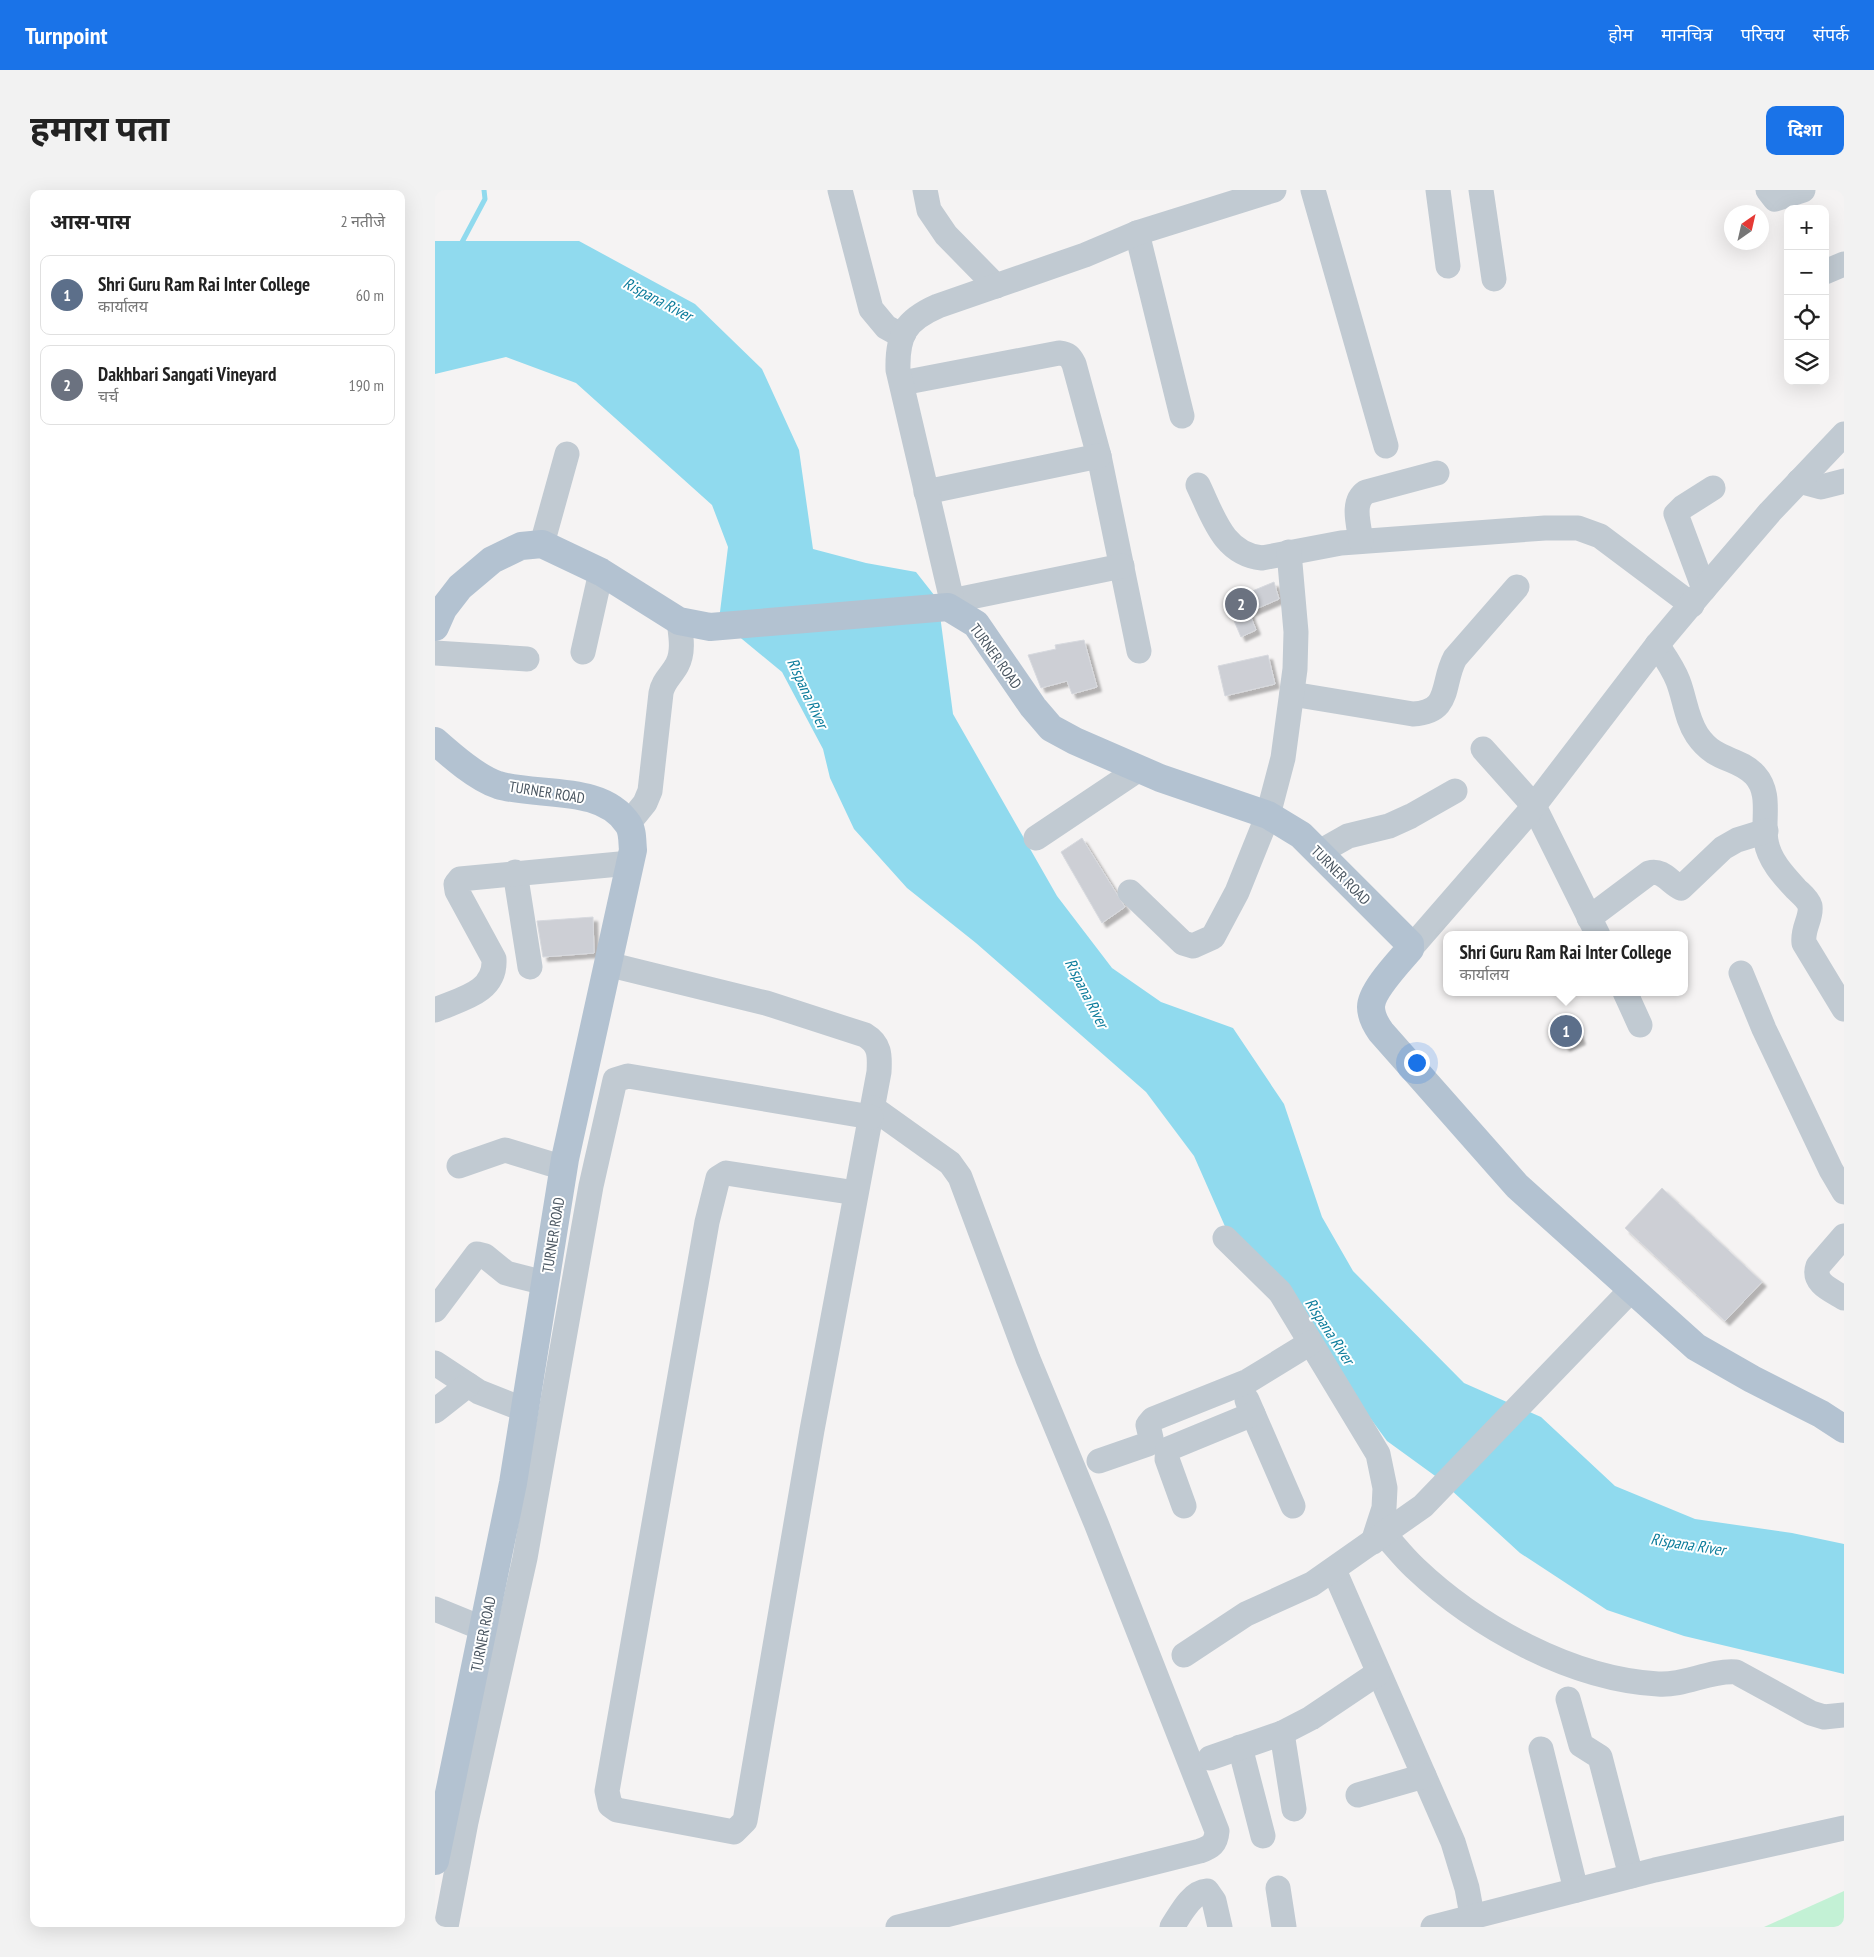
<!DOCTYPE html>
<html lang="hi">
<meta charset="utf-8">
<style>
body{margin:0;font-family:"PT Sans Narrow","Noto Sans Devanagari",sans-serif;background:#f2f2f2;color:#222}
.controls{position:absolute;right:15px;top:15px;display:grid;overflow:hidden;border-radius:10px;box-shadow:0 5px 20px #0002}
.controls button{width:45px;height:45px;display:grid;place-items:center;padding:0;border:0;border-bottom:1px solid #e0e0e0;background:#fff;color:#222;font:25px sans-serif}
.compass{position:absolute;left:1289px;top:15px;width:45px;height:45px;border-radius:50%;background:#fff;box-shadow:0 5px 20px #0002;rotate:34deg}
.you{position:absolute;left:981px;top:872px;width:18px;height:18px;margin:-12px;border:4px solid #fff;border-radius:50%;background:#1a73e8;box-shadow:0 0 0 8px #1a73e833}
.badge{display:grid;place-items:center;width:32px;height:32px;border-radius:50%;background:#1a73e8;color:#fff;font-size:16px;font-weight:700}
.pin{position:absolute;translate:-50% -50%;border:2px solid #fff;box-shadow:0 1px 5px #0006}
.popup{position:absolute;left:1008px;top:741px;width:245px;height:65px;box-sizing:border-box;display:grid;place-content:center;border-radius:10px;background:#fff;filter:drop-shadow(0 1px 4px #0005);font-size:16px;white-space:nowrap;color:#767676}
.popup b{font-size:19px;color:#222}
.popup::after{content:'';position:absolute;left:50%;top:100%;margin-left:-10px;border:10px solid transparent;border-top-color:#fff}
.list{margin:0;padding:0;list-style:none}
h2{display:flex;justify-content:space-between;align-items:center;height:65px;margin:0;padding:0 20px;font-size:21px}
h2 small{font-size:16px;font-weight:400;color:#767676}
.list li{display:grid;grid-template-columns:32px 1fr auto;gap:15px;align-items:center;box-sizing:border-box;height:80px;margin:0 10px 10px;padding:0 10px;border:1px solid #e0e0e0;border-radius:10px}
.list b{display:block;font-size:19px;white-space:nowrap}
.list p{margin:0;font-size:16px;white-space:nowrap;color:#767676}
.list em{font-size:16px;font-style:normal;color:#767676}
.icon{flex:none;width:28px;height:28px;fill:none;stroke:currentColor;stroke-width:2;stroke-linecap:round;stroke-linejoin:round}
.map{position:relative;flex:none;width:1409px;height:1737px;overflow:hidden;border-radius:10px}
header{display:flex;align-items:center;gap:30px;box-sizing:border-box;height:70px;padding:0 25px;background:#1a73e8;color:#fff}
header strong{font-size:24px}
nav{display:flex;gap:28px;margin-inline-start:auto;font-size:18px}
.intro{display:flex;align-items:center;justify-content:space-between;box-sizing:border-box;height:120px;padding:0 30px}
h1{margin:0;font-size:35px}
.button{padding:12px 22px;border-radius:10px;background:#1a73e8;color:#fff;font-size:18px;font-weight:700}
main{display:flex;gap:30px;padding:0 30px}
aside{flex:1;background:#fff;border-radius:10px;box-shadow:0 5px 20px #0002}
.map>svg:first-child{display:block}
.green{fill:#c3f1d5}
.water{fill:#90daee}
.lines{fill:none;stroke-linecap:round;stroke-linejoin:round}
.stream{stroke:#90daee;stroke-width:5}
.building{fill:#cdcfd5;stroke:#d7d9de;filter:url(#shadow)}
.minor{stroke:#c1cad2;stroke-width:25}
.major{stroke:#b3c2d1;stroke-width:28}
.labels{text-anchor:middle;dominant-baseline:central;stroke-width:4;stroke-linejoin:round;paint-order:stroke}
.street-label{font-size:15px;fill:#4a5661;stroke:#fff}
.water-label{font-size:16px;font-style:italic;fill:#0c7c9b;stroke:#fff}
</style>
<header>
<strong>Turnpoint</strong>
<nav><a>होम</a><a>मानचित्र</a><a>परिचय</a><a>संपर्क</a></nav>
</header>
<div class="intro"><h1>हमारा पता</h1><a class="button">दिशा</a></div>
<main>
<aside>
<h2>आस-पास<small>2 नतीजे</small></h2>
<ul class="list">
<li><span class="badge" style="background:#5c6f8a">1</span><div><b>Shri Guru Ram Rai Inter College</b><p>कार्यालय</p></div><em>60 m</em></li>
<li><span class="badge" style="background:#6b7280">2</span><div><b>Dakhbari Sangati Vineyard</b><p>चर्च</p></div><em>190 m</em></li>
</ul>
</aside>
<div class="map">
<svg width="1409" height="1737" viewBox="0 0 1409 1737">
<defs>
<filter id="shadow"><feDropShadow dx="4.5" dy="4.5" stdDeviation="1" flood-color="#0004"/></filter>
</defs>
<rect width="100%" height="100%" fill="#f5f3f3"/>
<polygon class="green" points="1409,1701 1409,1737 1329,1737"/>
<polygon class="water" points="0,51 144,51 260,114 327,179 364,260 378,359 431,373 481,382 503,410 518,524 622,706 677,778 726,812 798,838 849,914 887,1027 918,1081 1029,1193 1106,1227 1180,1296 1260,1329 1357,1343 1409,1354 1409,1484 1249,1446 1172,1420 1085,1363 1003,1288 952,1251 878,1150 796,1050 759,966 711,902 541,753 472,698 419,639 395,588 388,559 347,482 284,430 293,357 277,315 141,193 71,167 0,184"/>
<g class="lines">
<polyline class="stream" points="25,56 50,9 49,0"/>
</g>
<g class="building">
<polygon points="839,392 844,409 814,422 821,440 806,447 791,412"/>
<polygon points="649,450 662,497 637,504 632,491 606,498 593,465 621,459 620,455"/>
<polygon points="833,465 840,494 790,506 783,476"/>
<polygon points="647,648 690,717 667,733 626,662"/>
<polygon points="158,727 159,763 108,767 102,731"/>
<polygon points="1139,831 1146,850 1130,857 1122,836"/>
<polygon points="1227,998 1327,1092 1290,1131 1190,1038"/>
</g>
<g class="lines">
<g class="minor">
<polyline points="405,0 436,119 451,137 460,142 469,143"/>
<polyline points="490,0 494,20 511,45 561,96"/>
<polyline points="878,0 951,256"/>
<polyline points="1003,0 1013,76"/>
<polyline points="1046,0 1059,89"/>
<polyline points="1333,0 1340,9 1368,0"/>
<polyline points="702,43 747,226"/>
<polyline points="1390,82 1409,74"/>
<path d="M467,193l157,-30c9,1 11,3 15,11l25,92 40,195"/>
<polyline points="1364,291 1386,297 1409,291"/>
<path d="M763,295c15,31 25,69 64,73l79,-15 204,-15h33l22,8 92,69"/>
<polyline points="491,302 664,266"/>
<path d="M926,351c-2,-16 -10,-39 5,-49l71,-19"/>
<polyline points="107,354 132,264"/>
<polyline points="1269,399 1241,324 1248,317 1278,298"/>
<polyline points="516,411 687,376"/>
<path d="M519,419l-56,-239c-1,-36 8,-50 40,-64l147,-51 52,-22 137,-43"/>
<path d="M1222,455c8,12 16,23 21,36 7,18 8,37 19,54 19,28 40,21 58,40 17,19 7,44 11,66 3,19 17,34 30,48 5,5 12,10 14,17 2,12 -8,22 -6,37l40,66"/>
<polyline points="148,462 166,382"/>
<polyline points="0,463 92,469"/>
<path d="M857,504l121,20c39,-2 28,-30 42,-56l62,-71"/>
<polyline points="1048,559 1099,616 1163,745"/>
<path d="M193,634l17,-21 5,-12 11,-98c2,-12 10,-17 16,-28 7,-13 4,-29 2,-44"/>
<polyline points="601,648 704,579"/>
<polyline points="883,663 913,646 954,636 976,626 1020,601"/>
<polyline points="80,682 95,777"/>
<polyline points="695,702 748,753 758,756 778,747 802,702 833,625 848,568 860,479 861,442 854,362"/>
<path d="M1154,728l60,-45c14,-4 21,10 32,15l42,-40 14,-8 29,-9"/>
<polyline points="975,759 1095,621 1222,455 1269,399 1335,322 1409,244"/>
<path d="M172,774l159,39 99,32c15,9 15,20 14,37l-67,358 -67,391 -11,11 -117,-22 -7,-5 -3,-14 100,-569 11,-44 8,-5 130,20"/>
<polyline points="1306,783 1329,839 1396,980 1409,1002"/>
<polyline points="1190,802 1205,835"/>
<path d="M0,820c25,-11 61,-17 59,-51l-37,-68 -1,-7 4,-5 170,-16"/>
<path d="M438,918l77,55 10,14 68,182 68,164 121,308c-1,13 -6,16 -17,20l-302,76"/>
<polyline points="24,976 70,960 129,978"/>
<path d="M1409,1046l-26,30c-6,17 13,24 26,32"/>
<polyline points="790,1048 845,1102 943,1264 950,1298 949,1318 938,1352"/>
<polyline points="0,1120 42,1064 50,1066 71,1083 110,1093"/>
<polyline points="0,1173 44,1202 90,1220"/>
<polyline points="812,1210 858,1316"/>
<polyline points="0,1221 33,1195"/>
<polyline points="664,1271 713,1254 716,1248 713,1235 718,1229 813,1191 875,1153"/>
<polyline points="749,1316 732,1269 733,1259 818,1224"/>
<path d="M949,1344c10,11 20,24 31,34 62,59 156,111 243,116 27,2 51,-14 78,-12l75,41 13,4 20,-2"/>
<polyline points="899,1380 1018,1652 1032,1698 1037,1725"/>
<polyline points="0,1419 49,1439"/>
<polyline points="749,1465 811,1424 877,1394 988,1316 1197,1099"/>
<polyline points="1133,1509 1146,1555 1165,1567 1196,1686"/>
<polyline points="847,1543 859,1619"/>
<polyline points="805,1557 828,1646"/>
<polyline points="1106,1559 1141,1700"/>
<polyline points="775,1568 847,1543 876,1528 943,1483"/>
<polyline points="923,1605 989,1586"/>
<polyline points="843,1698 849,1737"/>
<polyline points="11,1737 31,1632 90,1368 156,996 180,890 193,886 436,927"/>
<path d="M737,1737c8,-12 19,-35 35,-36l7,10 6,26"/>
<polyline points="998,1737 1220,1680 1409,1638"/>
</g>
<g class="major">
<path d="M0,437l8,-18 17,-22 32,-27 29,-14 21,-2 59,28 78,49 31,6 238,-20 28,17 57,83 18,21 24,13 85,37 108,37 33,20 109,109v5c-11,13 -39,42 -39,58 0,9 5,18 10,25l136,154 179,161 56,32 69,35 23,15"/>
<path d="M0,551c17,15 42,37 63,44 39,12 104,-1 130,39 5,7 4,17 5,26l-68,309 -52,324 -78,378"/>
</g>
</g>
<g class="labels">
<g class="street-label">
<text transform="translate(561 466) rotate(54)">TURNER ROAD</text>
<text transform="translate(112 602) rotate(9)">TURNER ROAD</text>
<text transform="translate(906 685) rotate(45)">TURNER ROAD</text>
<text transform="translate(118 1045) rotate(-81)">TURNER ROAD</text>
<text transform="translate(48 1444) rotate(-79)">TURNER ROAD</text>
</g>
<g class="water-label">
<text transform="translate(223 109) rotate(28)">Rispana River</text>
<text transform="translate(373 503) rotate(65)">Rispana River</text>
<text transform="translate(652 803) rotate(63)">Rispana River</text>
<text transform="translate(895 1141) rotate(57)">Rispana River</text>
<text transform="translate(1253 1354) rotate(9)">Rispana River</text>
</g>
</g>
</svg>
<div class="controls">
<button>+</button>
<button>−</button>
<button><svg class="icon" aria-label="locate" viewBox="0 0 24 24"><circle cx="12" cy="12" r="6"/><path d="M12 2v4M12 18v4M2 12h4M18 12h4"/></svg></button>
<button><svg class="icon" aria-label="layers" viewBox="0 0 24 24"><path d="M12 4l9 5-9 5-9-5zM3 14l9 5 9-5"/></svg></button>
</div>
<svg class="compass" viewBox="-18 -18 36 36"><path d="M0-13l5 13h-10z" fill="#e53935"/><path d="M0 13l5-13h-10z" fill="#767676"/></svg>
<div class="you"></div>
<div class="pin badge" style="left:1131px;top:841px;background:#5c6f8a">1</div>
<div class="popup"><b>Shri Guru Ram Rai Inter College</b>कार्यालय</div>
<div class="pin badge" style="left:806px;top:414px;background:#6b7280">2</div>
</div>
</main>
